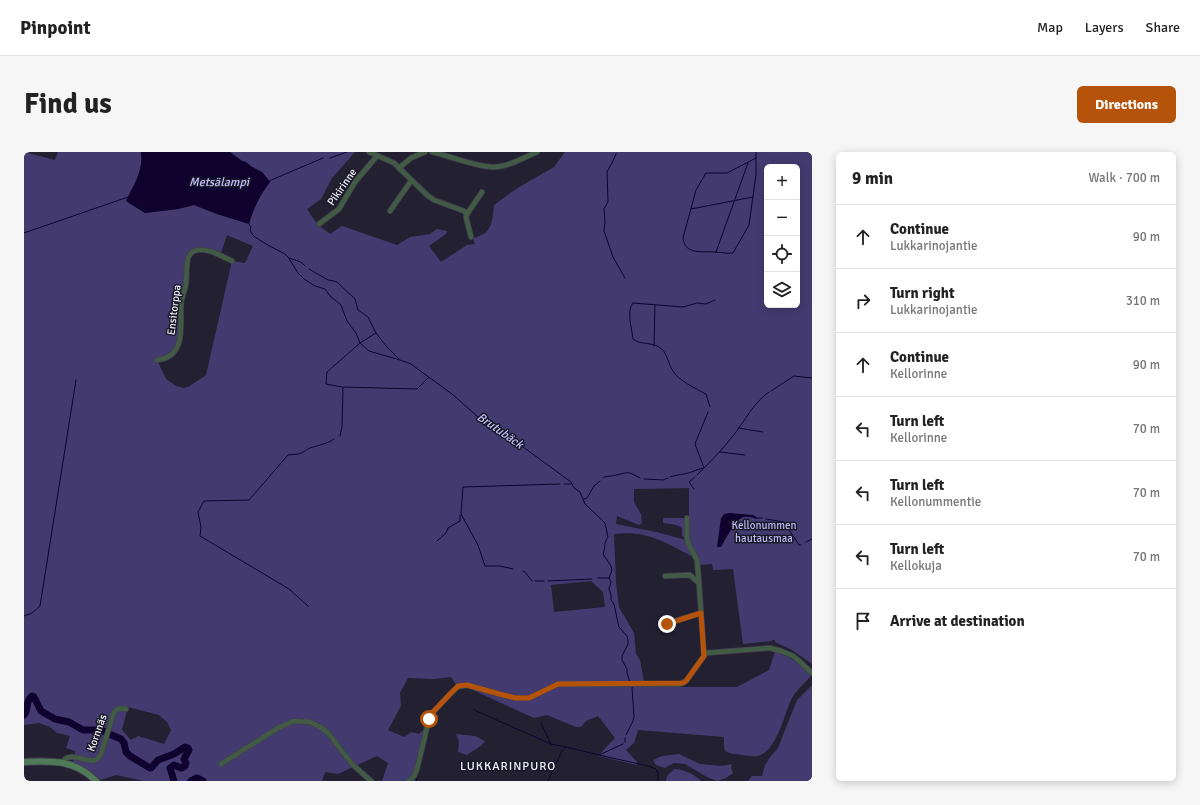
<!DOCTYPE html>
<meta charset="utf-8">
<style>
body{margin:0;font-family:Signika,sans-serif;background:#f6f6f6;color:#222}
.controls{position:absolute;right:12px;top:12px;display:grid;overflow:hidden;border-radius:6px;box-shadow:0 2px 10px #0003}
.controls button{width:36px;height:36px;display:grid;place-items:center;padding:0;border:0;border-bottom:1px solid #e0e0e0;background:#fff;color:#222;font:20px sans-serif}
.stop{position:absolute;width:12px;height:12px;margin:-9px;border:3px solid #b45309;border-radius:50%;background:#fff}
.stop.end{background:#b45309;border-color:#fff;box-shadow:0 1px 4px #0008}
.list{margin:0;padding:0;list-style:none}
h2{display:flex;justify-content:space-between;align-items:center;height:52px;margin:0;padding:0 16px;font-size:17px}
h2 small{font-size:13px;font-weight:400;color:#767676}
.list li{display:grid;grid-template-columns:26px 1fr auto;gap:12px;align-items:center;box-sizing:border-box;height:64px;padding:0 16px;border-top:1px solid #e0e0e0}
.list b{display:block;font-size:15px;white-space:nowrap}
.list p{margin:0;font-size:13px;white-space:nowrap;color:#767676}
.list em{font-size:13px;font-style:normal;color:#767676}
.icon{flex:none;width:22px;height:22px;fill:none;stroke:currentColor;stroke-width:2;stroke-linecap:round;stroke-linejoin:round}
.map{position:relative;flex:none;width:788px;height:629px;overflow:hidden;border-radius:6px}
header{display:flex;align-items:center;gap:24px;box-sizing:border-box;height:56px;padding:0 20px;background:#fff;border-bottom:1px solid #e0e0e0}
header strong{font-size:19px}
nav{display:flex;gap:22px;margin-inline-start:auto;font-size:14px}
.intro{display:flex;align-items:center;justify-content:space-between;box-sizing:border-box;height:96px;padding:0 24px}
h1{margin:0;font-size:28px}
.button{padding:10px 18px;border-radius:6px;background:#b45309;color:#fff;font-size:14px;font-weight:700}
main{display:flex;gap:24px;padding:0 24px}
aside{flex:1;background:#fff;border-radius:6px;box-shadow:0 2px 10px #0003}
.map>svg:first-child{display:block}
.green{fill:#433b70;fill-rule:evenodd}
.water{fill:#0f022f}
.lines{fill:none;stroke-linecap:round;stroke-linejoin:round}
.stream{stroke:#0f022f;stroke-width:1}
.river{stroke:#0f022f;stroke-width:7}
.street-casing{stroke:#403e4e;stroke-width:6}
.secondary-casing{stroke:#403e4e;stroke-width:8}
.street{stroke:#415b45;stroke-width:4.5}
.secondary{stroke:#4f7a57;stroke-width:6}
.route{stroke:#b45309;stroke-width:5}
.labels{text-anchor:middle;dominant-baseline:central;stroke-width:3;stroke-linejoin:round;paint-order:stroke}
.street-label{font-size:11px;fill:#f2f2fd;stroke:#191827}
.park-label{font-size:11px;fill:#bdb7f2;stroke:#191827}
.water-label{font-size:12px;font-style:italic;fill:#c6c1fc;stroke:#191827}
.neighbourhood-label{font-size:12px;letter-spacing:1px;fill:#f2f2fd;stroke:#191827}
</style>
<header>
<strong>Pinpoint</strong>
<nav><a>Map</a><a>Layers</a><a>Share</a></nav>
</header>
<div class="intro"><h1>Find us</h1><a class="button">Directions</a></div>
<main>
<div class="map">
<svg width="788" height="629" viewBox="0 0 788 629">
<rect width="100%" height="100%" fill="#232131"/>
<g class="green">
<path d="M0,0l31,8 3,-8h83c3,18 -8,33 -15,49l19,12 33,-4 16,-4 23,9 32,10c5,-16 11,-29 21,-42l-8,-10 -10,-5 -6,-5 -4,-1 -12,-9h125l-23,26 -11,21 -14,10 10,15 13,10 12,-8 55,19 13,-8 20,-3 7,-5 10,2 -1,3 -17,12 12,16 26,-17 8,-1 -2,-6c20,-4 19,-17 21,-33l22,-16 38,-22 11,-15h247v512l-20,-14 -17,-8v-2h-3v1l-29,3 -10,-75 -20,1 -1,-6 -12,1c-2,-10 -9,-17 -11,-27v-50l-55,1v13l7,12 1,9 -3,2 -22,-9 -1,8 40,8 30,8 7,17c-28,-15 -46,-27 -79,-23l2,49 3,24 15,26 2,21 4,6 4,22 -10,-1v6h103l32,-17 6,-18c17,5 24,12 36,24 -6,7 -16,15 -20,24 -7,15 -15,53 -34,56 -6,1 -15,-1 -21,-2 -14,-1 -12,-6 -12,-17l-86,-7 -4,13 -8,7 11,12v3l-39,-9 17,-18 -17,-22 -12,5 -5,6h-5l-29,-12 -13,3 -68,-31 -9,-1 -6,-9 -17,2 -26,-1 -8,15 1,13 -13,24 16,7 7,-5 8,2 5,-5 -10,47 1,4 1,1h-34l6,-18 -11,-7 -39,18 -13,-2 -3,9h-178l-28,-6 -16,5 -17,-13 -11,-5 2,-2 1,-9 -9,-3 4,-12 -13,-3 -7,-6 -11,-4 -15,2zM743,15h30v138h-30zM203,83l26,11 -8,17 -13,-2 -26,114 -18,12 -4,1 -8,-2 -10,-7 -9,-19 12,-5 8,-8 5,-20v-29l9,-45 12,-3 17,6zM567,429l12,11 2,15 -51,5 -3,-27zM104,555l31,8 8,7 4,8 -7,14 -26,-8 -7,4 -9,-10z"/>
<path d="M639,366h22l1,19 -4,-1c0,-1 0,-6 0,-7 -2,-5 -14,-5 -19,-6z"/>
<polygon points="788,533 788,629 722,629 724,629 728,624 738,624 741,613 746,605 754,596 773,548"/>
<path d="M432,582l19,2 10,5c-3,6 -12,9 -18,14l-9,-3 1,-11z"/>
<polygon points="655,602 676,612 698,614 708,612 707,616 709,621 702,626 693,629 683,625 661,612 650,611 641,616 632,613 629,608 638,604"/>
<path d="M650,617c10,0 20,5 27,12h-35l1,-5z"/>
</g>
<g class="water">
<path d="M117,0h89l12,9 4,1 6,5 10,5 8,10c-10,13 -17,26 -21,42l-32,-10 -23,-9 -16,4 -33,4 -19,-12c8,-15 18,-32 15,-49z"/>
<path d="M706,361l23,2 5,3 -1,1c-4,-1 -8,-3 -13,-2 -8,1 -18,22 -23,30h-4l4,-29 3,-4z"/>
</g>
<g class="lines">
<g class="stream">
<path d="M732,0v22l-7,51 -16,28c-7,1 -12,-1 -19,-1 -13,-1 -29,3 -31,-14l13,-48 10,-17h21l29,-15"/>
<polyline points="592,2 588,11 583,20 584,50 580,57 581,70 580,79 589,105 601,126"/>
<polyline points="306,6 323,0"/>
<polyline points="245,29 299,6"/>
<polyline points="667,57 729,45"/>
<path d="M225,72l2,3 -1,3 2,4 3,3 11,7 19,10 3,3 10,16 6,6 11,7 10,3 5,7 11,9 6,16 9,12 4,10 9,8 31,9 11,4 8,6 33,24 34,30 29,17 56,41 3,6 6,4 5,12 16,15 4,4 3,14c-5,7 -2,10 -5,17l8,12 1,4 -3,8 2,4 -2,7 2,5v6l3,4 4,19 1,4 8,9 1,4v4l-6,12v4l5,9v4l3,9"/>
<polyline points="0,81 104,45"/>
<polyline points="692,100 724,11"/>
<polyline points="265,106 277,110 281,114"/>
<polyline points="285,117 304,128 310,129 313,130 331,147 334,158 344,165 352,181 362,194 375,207"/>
<polyline points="630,194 631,153"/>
<polyline points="318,235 302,232 303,220 336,191 352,181"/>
<polyline points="747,239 770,224 788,226"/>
<path d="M686,255l-4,-13c-10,-5 -28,-14 -33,-23 -5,-7 -6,-20 -14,-24 -8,-5 -19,-2 -26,-8 -1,-10 -7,-29 0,-36l50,4 14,-4 9,1 9,-4"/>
<polyline points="714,276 739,280"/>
<polyline points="316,284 318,275 319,235 393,237 404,226"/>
<polyline points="696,300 721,303"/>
<polyline points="673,323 680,316 671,292 684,260"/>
<path d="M646,325c5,-2 9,-2 14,-3 7,-1 13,-5 20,-6 10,-10 20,-21 29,-32 12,-15 20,-33 36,-44"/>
<path d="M579,326c4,-3 8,-1 13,-3 14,-3 11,-4 24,3"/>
<polyline points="620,327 639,328 644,326"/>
<polyline points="540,332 547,332"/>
<polyline points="670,337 665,330 671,325"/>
<polyline points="560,347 563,346 570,334 576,329"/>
<polyline points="734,366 738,366"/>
<polyline points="742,367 760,370 775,393 777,393"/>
<polyline points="413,389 422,381 424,376 436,369 436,363"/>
<polyline points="782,390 788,387"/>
<polyline points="489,417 476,414 461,414 454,393 437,362 439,335 536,332"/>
<polyline points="499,419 501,420 508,429"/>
<polyline points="574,426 585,426"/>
<polyline points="511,429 520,429"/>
<polyline points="524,429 568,427"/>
<path d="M284,454l-19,-17 -89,-53 1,-9 -3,-15 6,-11 45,-1 39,-45c4,-1 10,0 13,-2 3,-1 6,-4 9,-5 9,-3 17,-4 24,-9"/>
<polyline points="0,464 8,461 16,454 52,228"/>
<polyline points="450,558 527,592"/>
<polyline points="517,571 527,592 542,595"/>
<polyline points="602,583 609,569 610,565 608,535"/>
<polyline points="601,590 601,586"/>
<polyline points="575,603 624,614 632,617 634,622 634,629"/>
<polyline points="392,629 393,627"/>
<polyline points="524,629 538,599 542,595 575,603 599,592"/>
</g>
<g class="river">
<path d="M0,563c5,-6 1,-14 8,-19l2,1 7,14 14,8 14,3 14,8h17l6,2"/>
<polyline points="85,582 97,587 100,591 102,600 106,604 126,616 128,615 134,608 150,602 161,595 164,596 165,598 160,607 162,611 161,614 157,616 150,613 146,616 150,629"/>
<polyline points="167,629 173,626 179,629"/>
</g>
<defs>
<g id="street">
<polyline points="345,0 370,11 404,44 410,48 440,59 443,62"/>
<path d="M408,0c19,4 43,15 61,15 15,0 30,-9 44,-15"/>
<polyline points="375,16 387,6 401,0"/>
<polyline points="366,59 387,29"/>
<polyline points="443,62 458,40"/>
<polyline points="443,62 442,65 447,85"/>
<polyline points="295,72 315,57 331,30 353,4"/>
<path d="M133,208c30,-3 23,-36 24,-56 1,-7 4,-14 5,-21 1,-8 0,-17 2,-25 1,-3 2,-5 6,-7 11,-5 27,5 38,10"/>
<polyline points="663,366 663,387 665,393 673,408 675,431"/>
<polyline points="641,472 677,461"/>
<polyline points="681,501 746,496 757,499 769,504 774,508 788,521"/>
<path d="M39,610l2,-3c10,-7 24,6 32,0 2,-1 3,-3 4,-5l13,-42c4,-4 7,-4 12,-3"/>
<polyline points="197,612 254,576 270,569 286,570 298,576 305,582 328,612 347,629"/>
<polyline points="385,629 390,624 393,617 405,567 409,560 428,540 434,535 443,533 479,543 492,546 505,546 534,532 656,532 662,529 680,504 675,431 666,423 641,424"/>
</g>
<path id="secondary" d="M0,610c28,-1 50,-3 72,19"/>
</defs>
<use href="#street" class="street-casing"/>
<use href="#secondary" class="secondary-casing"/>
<use href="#street" class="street"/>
<use href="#secondary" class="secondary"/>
</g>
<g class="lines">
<polyline class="route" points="405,567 409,560 428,540 434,534 443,533 479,543 492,546 505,546 534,532 659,531 662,529 680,504 677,461 643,472"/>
</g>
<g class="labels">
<g class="street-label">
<text transform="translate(318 35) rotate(-55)">Pikirinne</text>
<text transform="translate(150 158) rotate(-83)">Ensitorppa</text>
<text transform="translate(73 581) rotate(-70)">Kornnäs</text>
</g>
<g class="park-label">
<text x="740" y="373">Kellonummen<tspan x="740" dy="13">hautausmaa</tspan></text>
</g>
<g class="water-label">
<text x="195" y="30">Metsälampi</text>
<text transform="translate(476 279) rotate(35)">Brutubäck</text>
</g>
<g class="neighbourhood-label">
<text x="484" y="614">LUKKARINPURO</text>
</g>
</g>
</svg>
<div class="controls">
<button>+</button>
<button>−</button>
<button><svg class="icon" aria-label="locate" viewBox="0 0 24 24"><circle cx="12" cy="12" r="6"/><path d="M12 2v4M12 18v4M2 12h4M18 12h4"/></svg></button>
<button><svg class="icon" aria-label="layers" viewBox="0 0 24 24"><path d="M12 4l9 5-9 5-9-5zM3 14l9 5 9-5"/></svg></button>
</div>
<div class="stop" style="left:405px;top:567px"></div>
<div class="stop end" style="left:643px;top:472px"></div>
</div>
<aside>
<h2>9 min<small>Walk · 700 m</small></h2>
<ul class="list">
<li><svg class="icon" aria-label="ahead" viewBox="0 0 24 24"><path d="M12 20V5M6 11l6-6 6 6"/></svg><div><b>Continue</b><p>Lukkarinojantie</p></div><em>90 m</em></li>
<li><svg class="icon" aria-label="right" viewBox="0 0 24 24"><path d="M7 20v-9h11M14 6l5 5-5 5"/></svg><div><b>Turn right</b><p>Lukkarinojantie</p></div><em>310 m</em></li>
<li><svg class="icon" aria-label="ahead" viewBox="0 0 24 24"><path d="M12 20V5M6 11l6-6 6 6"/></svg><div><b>Continue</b><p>Kellorinne</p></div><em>90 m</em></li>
<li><svg class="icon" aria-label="left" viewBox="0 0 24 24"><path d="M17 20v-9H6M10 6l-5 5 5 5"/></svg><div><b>Turn left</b><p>Kellorinne</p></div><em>70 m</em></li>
<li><svg class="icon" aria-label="left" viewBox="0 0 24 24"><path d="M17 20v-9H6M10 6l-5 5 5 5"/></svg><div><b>Turn left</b><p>Kellonummentie</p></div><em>70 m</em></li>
<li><svg class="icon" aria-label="left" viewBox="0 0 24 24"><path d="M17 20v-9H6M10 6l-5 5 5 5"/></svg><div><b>Turn left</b><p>Kellokuja</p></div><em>70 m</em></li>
<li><svg class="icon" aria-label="arrive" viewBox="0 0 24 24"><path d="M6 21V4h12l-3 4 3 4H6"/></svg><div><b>Arrive at destination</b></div></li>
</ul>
</aside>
</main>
